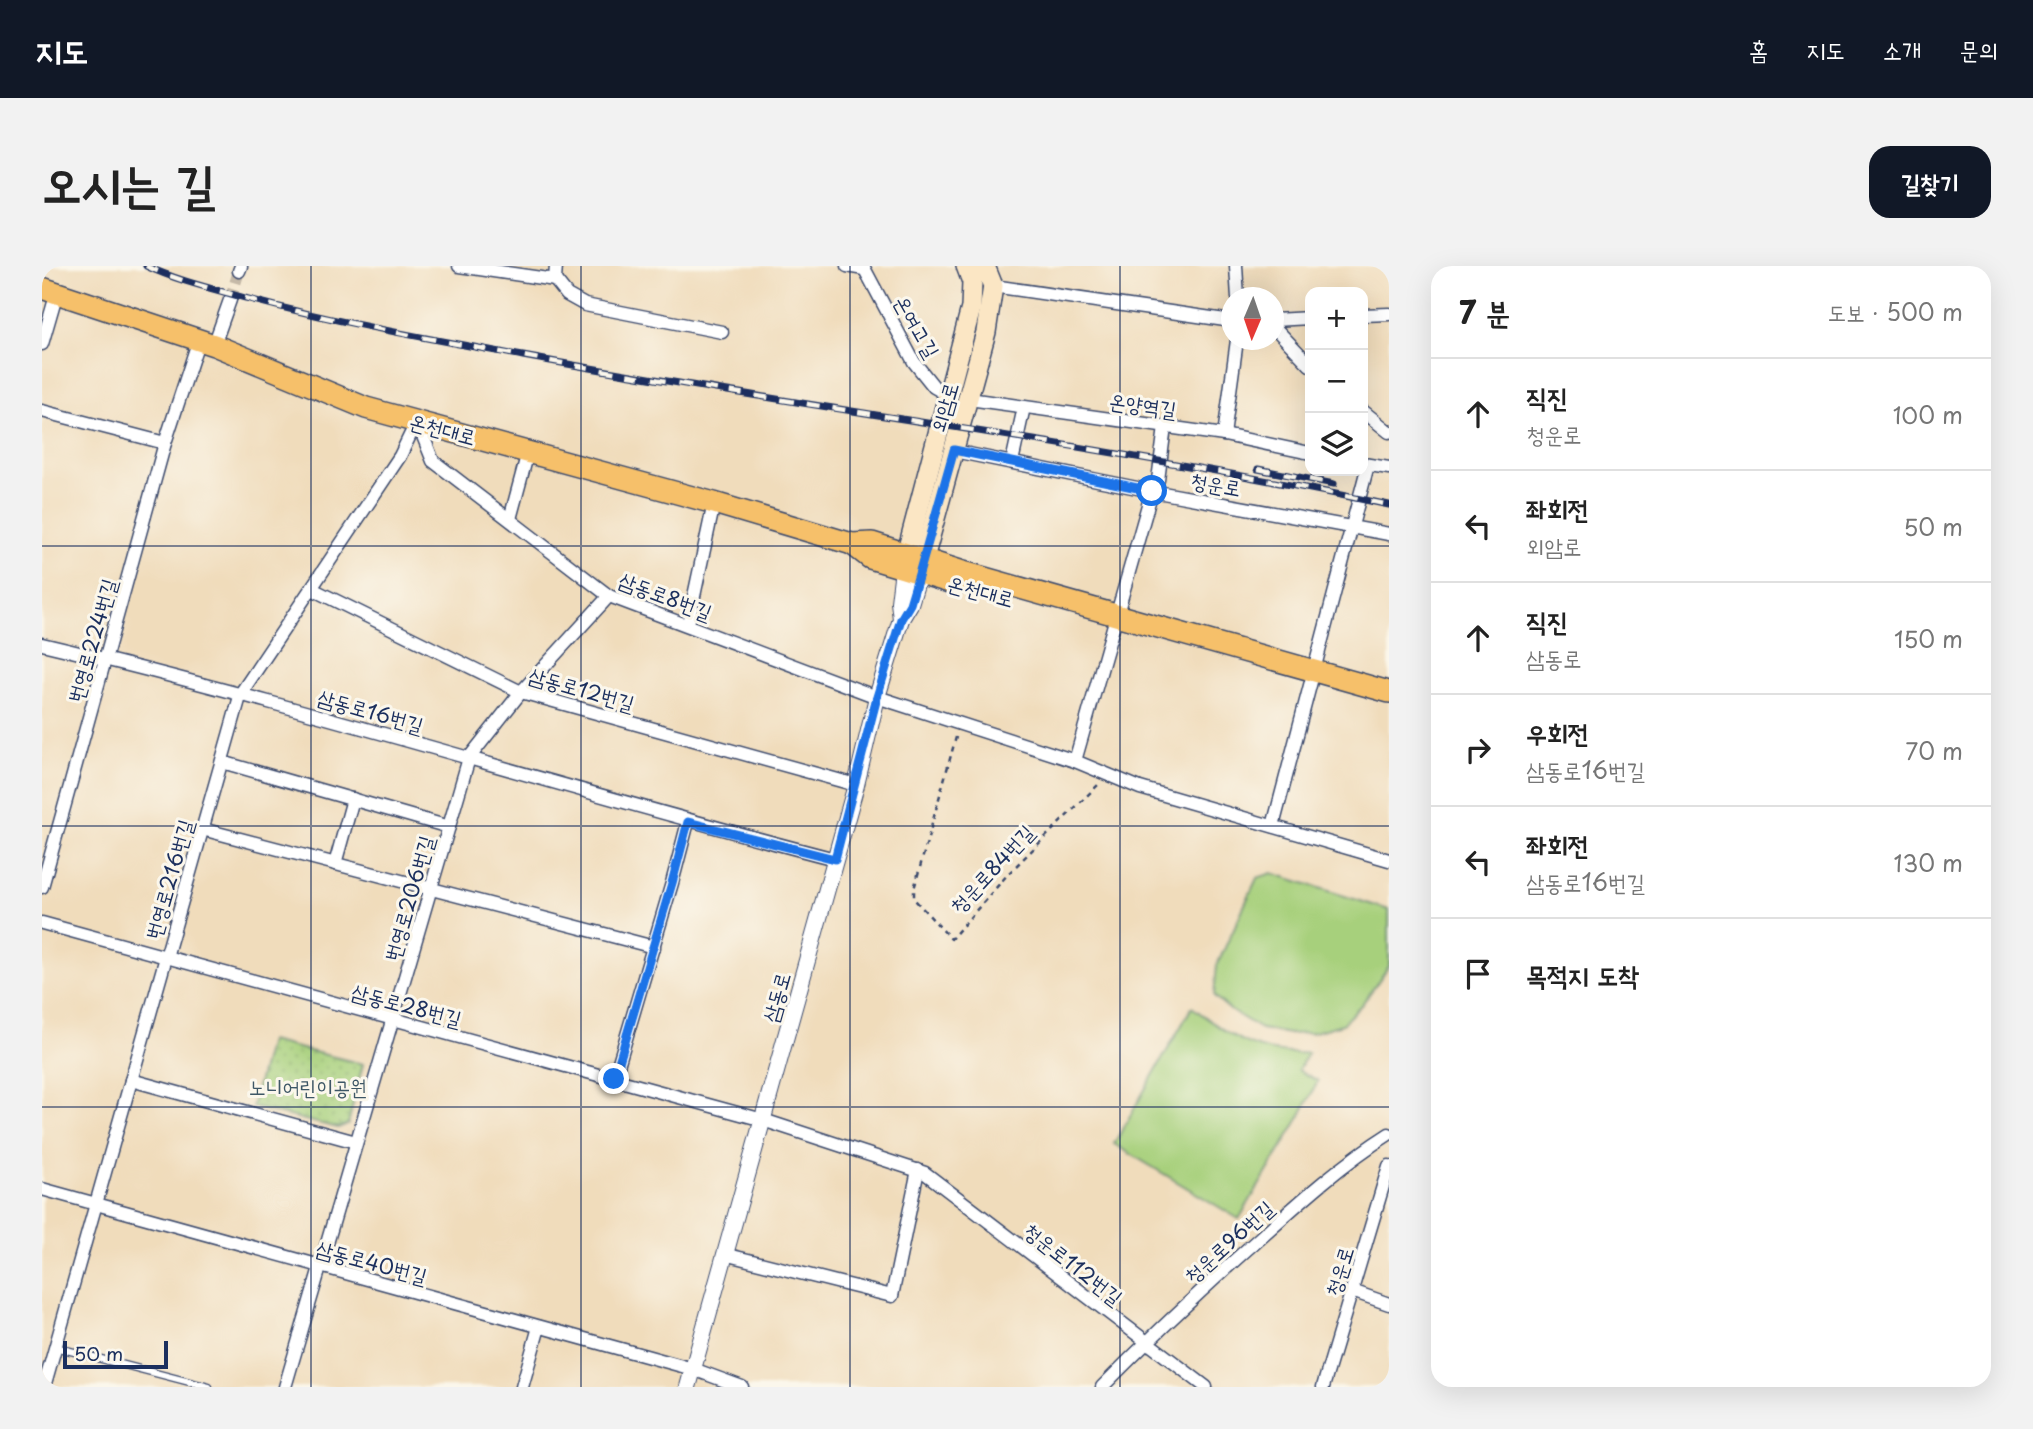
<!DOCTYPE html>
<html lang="ko">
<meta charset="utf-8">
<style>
body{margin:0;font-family:"Playpen Sans","Poor Story",sans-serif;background:#f2f2f2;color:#222}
.controls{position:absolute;right:21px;top:21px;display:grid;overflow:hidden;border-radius:14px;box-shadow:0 7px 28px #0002}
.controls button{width:63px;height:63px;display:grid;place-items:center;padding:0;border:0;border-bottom:2px solid #e0e0e0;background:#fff;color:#222;font:35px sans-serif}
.compass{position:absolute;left:1179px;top:21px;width:63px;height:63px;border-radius:50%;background:#fff;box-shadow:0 7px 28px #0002;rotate:182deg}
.scale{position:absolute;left:21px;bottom:18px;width:105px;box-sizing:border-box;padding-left:7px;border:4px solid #1b2f5e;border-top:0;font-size:19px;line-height:24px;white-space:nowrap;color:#1b2f5e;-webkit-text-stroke:5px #fbf7ec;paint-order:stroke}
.stop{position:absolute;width:21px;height:21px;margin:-16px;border:5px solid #1a73e8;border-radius:50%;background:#fff}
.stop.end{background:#1a73e8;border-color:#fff;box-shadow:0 2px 7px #0008}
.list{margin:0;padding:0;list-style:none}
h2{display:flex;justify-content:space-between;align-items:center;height:91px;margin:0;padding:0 28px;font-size:30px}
h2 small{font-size:23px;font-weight:400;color:#767676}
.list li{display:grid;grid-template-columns:46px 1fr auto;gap:21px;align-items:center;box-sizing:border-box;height:112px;padding:0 28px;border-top:2px solid #e0e0e0}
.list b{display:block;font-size:26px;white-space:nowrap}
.list p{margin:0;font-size:23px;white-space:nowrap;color:#767676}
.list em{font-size:23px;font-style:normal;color:#767676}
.icon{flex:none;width:38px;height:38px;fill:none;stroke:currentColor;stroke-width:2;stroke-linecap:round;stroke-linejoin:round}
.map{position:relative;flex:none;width:1347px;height:1121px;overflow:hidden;border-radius:21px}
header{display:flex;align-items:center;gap:42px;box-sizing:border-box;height:98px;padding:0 35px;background:#111827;color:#fff}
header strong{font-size:33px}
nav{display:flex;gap:38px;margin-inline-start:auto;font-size:24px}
.intro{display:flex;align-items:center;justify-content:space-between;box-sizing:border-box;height:168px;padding:0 42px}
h1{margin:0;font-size:49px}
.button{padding:18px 32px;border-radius:21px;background:#111827;color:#fff;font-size:24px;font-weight:700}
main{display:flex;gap:42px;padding:0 42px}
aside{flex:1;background:#fff;border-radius:21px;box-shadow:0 7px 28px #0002}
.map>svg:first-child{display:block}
.green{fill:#a7d07c;stroke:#61806d;stroke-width:2}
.park{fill:url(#park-dots);stroke:#61806d;stroke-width:2}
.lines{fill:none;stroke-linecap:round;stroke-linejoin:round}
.minor-tunnel{stroke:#c5b9a8;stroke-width:12;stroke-dasharray:12 6;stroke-linecap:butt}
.service-casing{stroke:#3b496c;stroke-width:9}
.minor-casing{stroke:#3b496c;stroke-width:15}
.tertiary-casing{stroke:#3b496c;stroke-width:18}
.secondary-casing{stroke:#3b496c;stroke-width:22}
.primary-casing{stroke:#3b496c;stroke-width:24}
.path{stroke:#3b496c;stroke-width:2.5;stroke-dasharray:5 5;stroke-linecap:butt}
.service{stroke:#fff;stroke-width:6}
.minor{stroke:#fff;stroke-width:12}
.tertiary{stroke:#fff;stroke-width:16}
.secondary{stroke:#fbe6c4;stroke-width:19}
.primary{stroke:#f6c06b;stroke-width:21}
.rail-casing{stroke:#1b2f5e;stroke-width:7}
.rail{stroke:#fbf7ec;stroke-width:4.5;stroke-dasharray:13;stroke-linecap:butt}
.route{stroke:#1a73e8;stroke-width:9}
.grid{fill:none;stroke:#1b2f5e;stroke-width:2;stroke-opacity:0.55}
.labels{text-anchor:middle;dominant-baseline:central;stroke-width:6;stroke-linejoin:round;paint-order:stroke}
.street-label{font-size:21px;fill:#1b2f5e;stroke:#fbf7ec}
.park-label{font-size:21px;fill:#3e5766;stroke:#fbf7ec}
</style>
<header>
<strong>지도</strong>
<nav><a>홈</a><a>지도</a><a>소개</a><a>문의</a></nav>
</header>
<div class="intro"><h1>오시는 길</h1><a class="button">길찾기</a></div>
<main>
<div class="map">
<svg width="1347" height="1121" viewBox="0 0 1347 1121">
<defs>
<pattern id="park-dots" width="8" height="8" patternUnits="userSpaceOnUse" patternTransform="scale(1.75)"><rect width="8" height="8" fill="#a7d07c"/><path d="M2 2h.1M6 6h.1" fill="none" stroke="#8fb36e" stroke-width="1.8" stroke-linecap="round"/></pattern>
</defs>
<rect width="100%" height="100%" fill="#fbf7ec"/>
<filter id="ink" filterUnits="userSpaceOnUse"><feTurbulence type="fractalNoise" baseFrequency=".0143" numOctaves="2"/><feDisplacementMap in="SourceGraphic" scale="14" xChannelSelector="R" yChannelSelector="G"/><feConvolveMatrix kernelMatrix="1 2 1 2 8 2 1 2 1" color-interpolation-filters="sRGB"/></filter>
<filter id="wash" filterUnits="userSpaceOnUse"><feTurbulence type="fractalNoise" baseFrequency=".00686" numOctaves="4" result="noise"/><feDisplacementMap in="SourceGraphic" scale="28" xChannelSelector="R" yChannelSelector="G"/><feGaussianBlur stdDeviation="1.57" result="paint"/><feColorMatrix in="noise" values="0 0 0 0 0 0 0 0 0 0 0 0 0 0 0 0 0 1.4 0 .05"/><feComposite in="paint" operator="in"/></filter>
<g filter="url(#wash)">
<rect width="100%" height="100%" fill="#f0dcbb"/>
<g class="green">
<polygon points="1230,607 1347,644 1347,700 1320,738 1300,758 1269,767 1247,768 1219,763 1188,744 1172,730 1175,699 1215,612"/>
<path d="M1150,741c40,30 64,49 116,46l-10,17 20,11 -18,36 -61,102 -125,-75z"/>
</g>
<polygon class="park" points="227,775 321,798 306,858 296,862 210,841"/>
</g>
<g filter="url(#ink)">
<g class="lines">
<polyline class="minor-tunnel" points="188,34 197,5"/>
<defs>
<polyline id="service" points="13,1081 167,1121"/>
<g id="minor">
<polyline points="417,0 513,14 514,0"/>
<polyline points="805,0 822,3"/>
<polyline points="821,0 872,96 892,121 908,130"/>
<polyline points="1194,0 1196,32"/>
<polyline points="197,5 199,0"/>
<polyline points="513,14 525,29 543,39 680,66"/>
<polyline points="951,20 1190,55"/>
<polyline points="1321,49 1347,48"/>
<polyline points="1232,54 1268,52"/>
<polyline points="1232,61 1268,99"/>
<polyline points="0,78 15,26"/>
<polyline points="172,79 188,34"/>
<polyline points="927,133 1182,169 1268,187"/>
<polyline points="0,145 123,177"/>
<polyline points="1321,145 1347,166"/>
<polyline points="375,155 391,195 567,330 835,431 1033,495 1098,522 1347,594"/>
<polyline points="1182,169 1195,74"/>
<polyline points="912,185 1110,225 1347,268"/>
<polyline points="970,196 982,141"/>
<polyline points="1321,198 1347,202"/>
<polyline points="468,253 486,186"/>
<polyline points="270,323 479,426 814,519"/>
<polyline points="646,358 672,237"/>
<path d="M0,378c267,63 528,147 793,215"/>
<polyline points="1033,495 1110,225 1116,214 1123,161"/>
<polyline points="180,496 407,561"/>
<polyline points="1231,560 1326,199"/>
<polyline points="160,563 612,681"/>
<polyline points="293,598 311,533"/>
<polyline points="0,621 123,177 157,73"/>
<polyline points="0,657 721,854 883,907 1164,1121"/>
<polyline points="572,813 630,617 646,556"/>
<polyline points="89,814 314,876"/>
<polyline points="0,923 651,1103 700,1121"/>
<polyline points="682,988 850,1030 876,904"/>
<polyline points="1310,1025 1347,1038"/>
<polyline points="2,1121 199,427 358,190 375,155"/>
<polyline points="243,1121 427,492 479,426 567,330"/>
<polyline points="480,1121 497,1061"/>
<path d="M1060,1121c52,-53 106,-103 161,-152 40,-36 80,-72 126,-101"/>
<polyline points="1281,1121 1347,900"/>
</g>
<g id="tertiary">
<polyline points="859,353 857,336 861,303"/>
<polyline points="646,1121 814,519 835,431 859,353 868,338 877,308"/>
</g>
<g id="secondary">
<polyline points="861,301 929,42 930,16 924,0"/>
<polyline points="878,307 944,66 951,20 943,0"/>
</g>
<g id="primary">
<polyline points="0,22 172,79 324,142 672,237 810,278 830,277 918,305 1347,426"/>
<polyline points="810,278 828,292 914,318"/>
</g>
</defs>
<use href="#service" class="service-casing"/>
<use href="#minor" class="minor-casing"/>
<use href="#tertiary" class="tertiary-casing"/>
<use href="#secondary" class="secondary-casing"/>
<use href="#primary" class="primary-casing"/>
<polyline class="path" points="914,471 872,623 872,633 909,673 967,607 1056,519"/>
<use href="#service" class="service"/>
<use href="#minor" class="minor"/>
<use href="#tertiary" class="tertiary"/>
<use href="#secondary" class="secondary"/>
<use href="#primary" class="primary"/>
<defs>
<g id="rail">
<path d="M104,0c32,15 68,23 103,33 90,24 182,40 274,57 288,53 579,88 866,149"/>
<polyline points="1216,203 1292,218"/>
</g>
</defs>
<use href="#rail" class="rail-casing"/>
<use href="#rail" class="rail"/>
</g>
</g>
<g class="lines" filter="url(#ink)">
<polyline class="route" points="572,813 630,617 646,556 793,593 835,431 859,353 868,338 877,308 912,184 1110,225"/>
</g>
<path class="grid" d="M269,0v1121M539,0v1121M808,0v1121M1078,0v1121M0,280h1347M0,560h1347M0,841h1347"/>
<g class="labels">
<g class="street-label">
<text transform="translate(876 60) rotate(60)">온여고길</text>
<text transform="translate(1101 138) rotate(8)">온양역길</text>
<text transform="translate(901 141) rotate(-74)">외암로</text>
<text transform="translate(401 162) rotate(15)">온천대로</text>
<text transform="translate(1174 217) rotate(10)">청운로</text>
<text transform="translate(939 324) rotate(15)">온천대로</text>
<text transform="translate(624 329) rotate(21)">삼동로8번길</text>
<text transform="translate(49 374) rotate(-74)">번영로224번길</text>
<text transform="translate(540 422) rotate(16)">삼동로12번길</text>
<text transform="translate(329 444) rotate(16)">삼동로16번길</text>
<text transform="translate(949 602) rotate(-47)">청운로84번길</text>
<text transform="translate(126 613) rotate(-74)">번영로216번길</text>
<text transform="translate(366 632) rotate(-74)">번영로206번길</text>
<text transform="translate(733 731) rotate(-74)">삼동로</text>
<text transform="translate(365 738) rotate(15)">삼동로28번길</text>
<text transform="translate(1186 975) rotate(-42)">청운로96번길</text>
<text transform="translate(330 995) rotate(15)">삼동로40번길</text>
<text transform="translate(1032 997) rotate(38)">청운로112번길</text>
<text transform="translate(1296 1005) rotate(-73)">청운로</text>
</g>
<g class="park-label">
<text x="266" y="820">노니어린이공원</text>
</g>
</g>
</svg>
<div class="controls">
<button>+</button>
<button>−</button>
<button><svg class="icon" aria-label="layers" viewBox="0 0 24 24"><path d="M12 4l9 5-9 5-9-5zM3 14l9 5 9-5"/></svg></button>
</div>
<svg class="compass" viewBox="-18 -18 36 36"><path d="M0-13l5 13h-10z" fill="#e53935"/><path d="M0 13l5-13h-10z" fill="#767676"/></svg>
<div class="scale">50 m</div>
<div class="stop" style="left:1110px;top:225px"></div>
<div class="stop end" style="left:572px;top:813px"></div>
</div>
<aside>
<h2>7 분<small>도보 · 500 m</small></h2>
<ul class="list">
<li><svg class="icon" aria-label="ahead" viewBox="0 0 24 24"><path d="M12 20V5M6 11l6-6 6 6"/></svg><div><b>직진</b><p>청운로</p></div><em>100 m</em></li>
<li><svg class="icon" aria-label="left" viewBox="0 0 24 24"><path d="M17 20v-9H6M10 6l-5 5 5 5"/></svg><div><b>좌회전</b><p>외암로</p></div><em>50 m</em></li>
<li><svg class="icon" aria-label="ahead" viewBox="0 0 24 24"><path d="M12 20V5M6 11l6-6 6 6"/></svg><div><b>직진</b><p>삼동로</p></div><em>150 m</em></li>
<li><svg class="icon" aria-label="right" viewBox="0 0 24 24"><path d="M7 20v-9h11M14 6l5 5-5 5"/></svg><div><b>우회전</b><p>삼동로16번길</p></div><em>70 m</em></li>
<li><svg class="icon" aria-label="left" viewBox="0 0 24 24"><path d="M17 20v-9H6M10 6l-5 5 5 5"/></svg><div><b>좌회전</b><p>삼동로16번길</p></div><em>130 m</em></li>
<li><svg class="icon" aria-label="arrive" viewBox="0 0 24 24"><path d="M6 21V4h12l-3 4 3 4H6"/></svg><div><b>목적지 도착</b></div></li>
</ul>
</aside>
</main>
